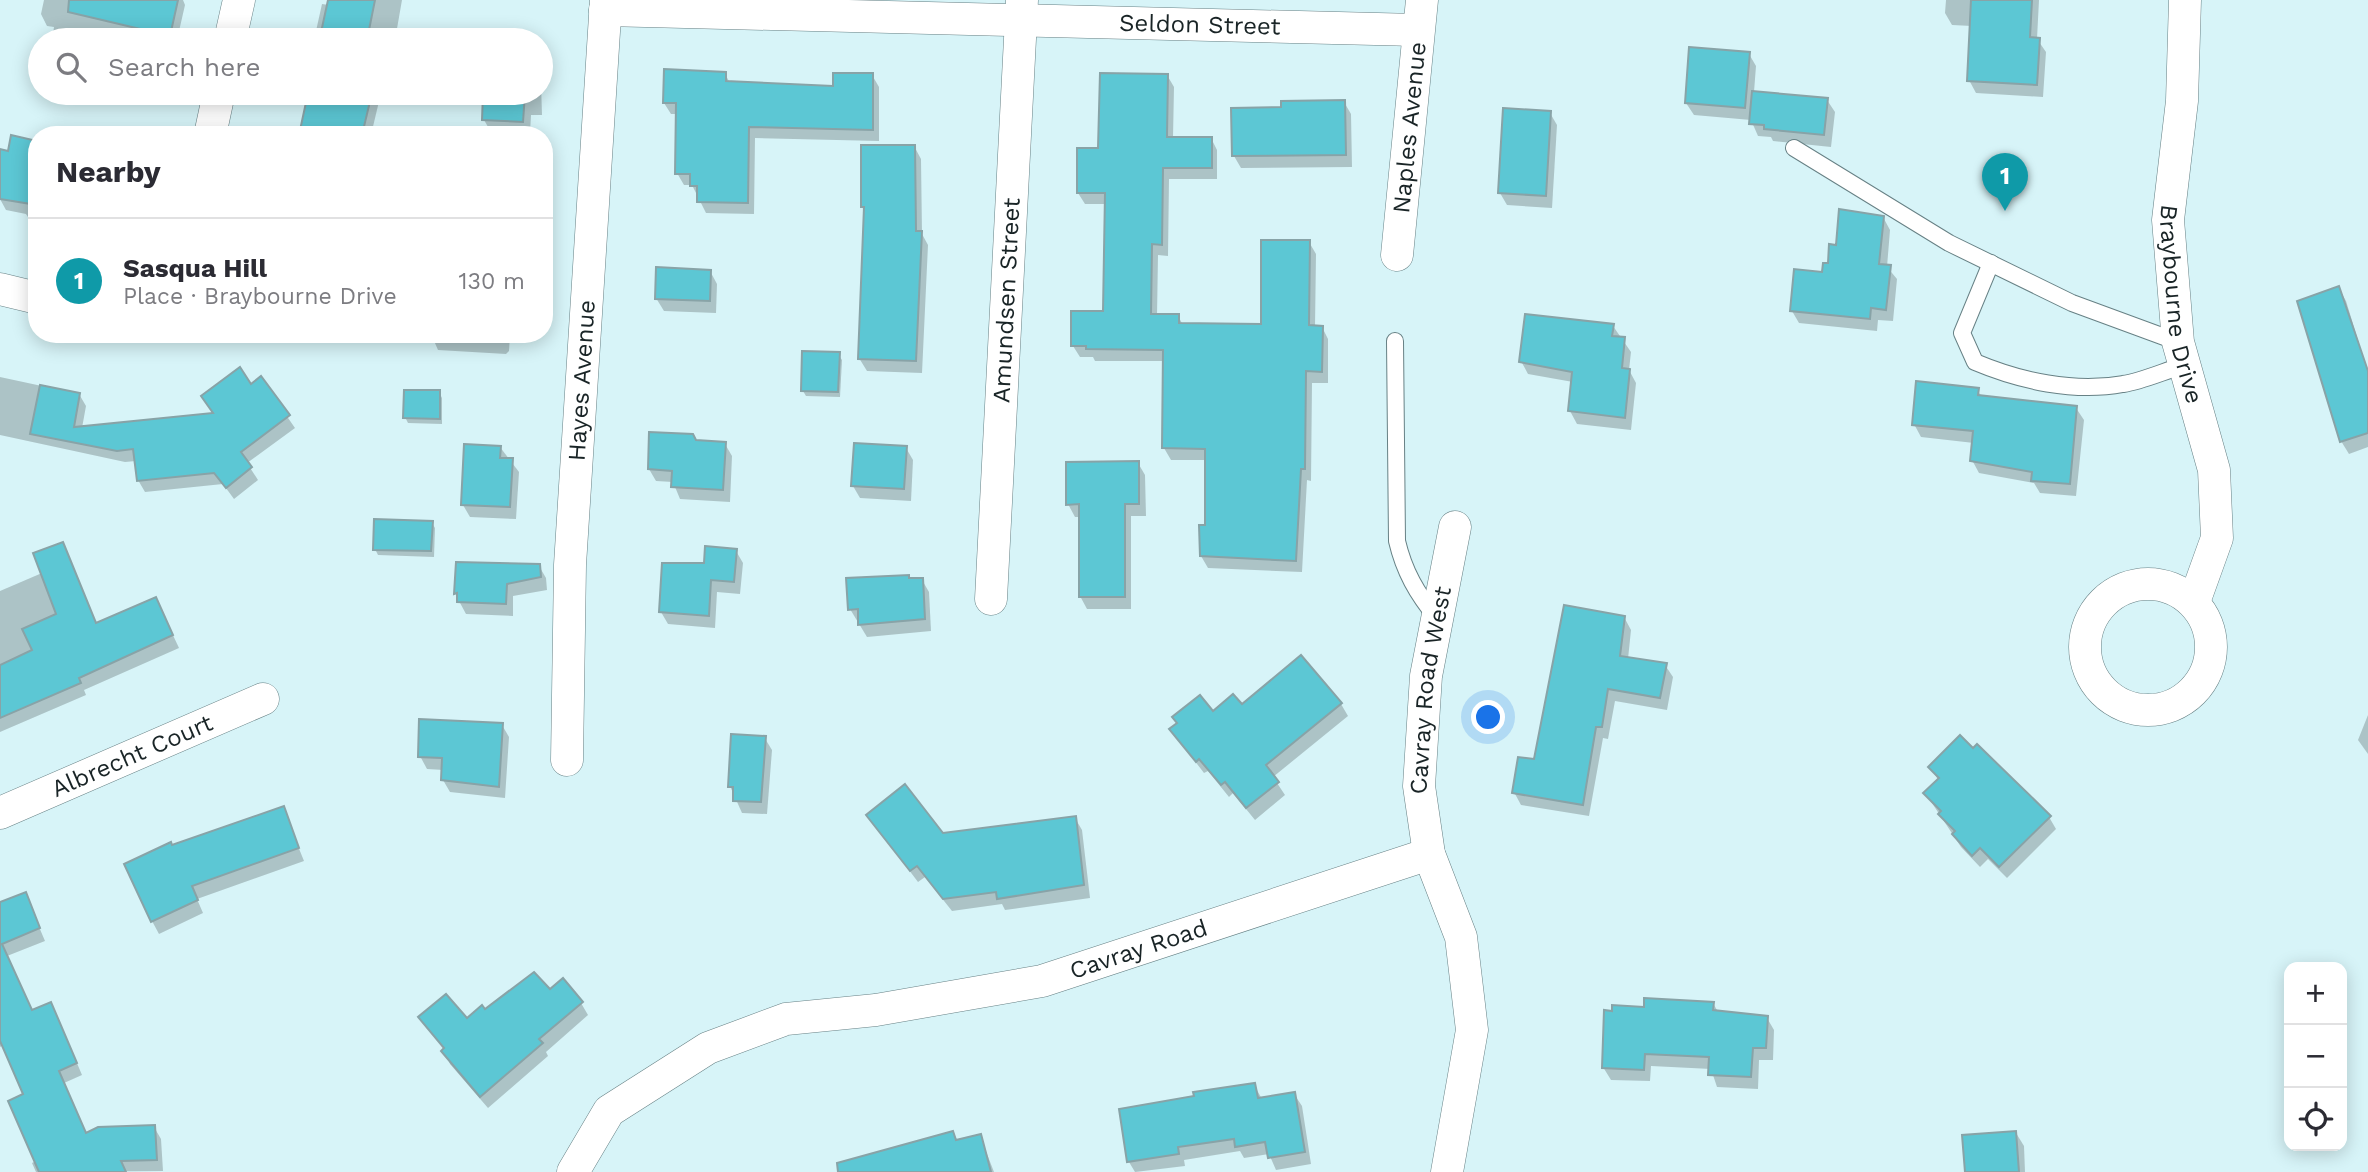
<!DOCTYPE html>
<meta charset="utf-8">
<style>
body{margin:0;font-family:"Work Sans",sans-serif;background:#f2f2f3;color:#2b2b33}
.controls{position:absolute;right:21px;bottom:21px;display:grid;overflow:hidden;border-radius:14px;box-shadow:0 4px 18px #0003}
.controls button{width:63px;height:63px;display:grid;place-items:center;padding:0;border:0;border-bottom:2px solid #e1e1e2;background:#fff;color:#2b2b33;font:35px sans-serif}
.you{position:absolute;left:1489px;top:718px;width:24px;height:24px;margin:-18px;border:5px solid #fff;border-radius:50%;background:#1a73e8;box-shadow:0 0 0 10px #1a73e833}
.badge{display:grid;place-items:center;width:46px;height:46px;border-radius:50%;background:#d44640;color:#fff;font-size:23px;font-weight:700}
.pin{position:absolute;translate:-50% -58px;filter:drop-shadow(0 2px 4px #0008)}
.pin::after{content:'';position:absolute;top:37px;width:24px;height:21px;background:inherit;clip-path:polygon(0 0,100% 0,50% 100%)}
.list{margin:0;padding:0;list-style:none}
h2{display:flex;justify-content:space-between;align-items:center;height:91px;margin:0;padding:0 28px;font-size:30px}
h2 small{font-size:23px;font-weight:400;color:#7c7c81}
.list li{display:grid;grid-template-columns:46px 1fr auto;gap:21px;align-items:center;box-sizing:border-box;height:126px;padding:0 28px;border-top:2px solid #e1e1e2}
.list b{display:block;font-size:26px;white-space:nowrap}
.list p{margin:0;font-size:23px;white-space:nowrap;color:#7c7c81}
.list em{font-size:23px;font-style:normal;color:#7c7c81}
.icon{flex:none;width:38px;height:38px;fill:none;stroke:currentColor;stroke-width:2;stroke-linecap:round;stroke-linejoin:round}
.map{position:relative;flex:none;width:2368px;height:1172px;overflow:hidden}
.search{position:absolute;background:#fff;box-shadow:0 4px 18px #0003;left:28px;top:28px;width:525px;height:77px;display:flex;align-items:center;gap:18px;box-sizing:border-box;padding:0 24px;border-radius:38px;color:#7c7c81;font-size:26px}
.panel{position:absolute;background:#fff;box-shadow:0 4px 18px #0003;left:28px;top:126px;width:525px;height:217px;border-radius:28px}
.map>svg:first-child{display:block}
.shadow{fill:#0003}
.building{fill:#5cc7d4;stroke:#88a3a7;stroke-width:2}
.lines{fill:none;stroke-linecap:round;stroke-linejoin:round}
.service-casing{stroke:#678185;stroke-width:18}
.minor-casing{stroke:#678185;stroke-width:33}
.service{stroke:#fff;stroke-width:16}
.minor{stroke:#fff;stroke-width:32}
.labels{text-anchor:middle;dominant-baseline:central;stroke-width:7;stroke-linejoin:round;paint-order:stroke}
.street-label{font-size:24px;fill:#192426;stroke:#d7f4f8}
</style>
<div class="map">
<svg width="2368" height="1172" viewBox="0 0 2368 1172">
<rect width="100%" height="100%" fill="#d7f4f8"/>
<g class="shadow">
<polygon points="44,0 183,0 185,5 177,40 149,40 132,36 132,40 52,40 54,27 47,26 41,14"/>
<polygon points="330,0 402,0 395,40 314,40 322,4 329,5"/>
<polygon points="1946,0 2039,0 2037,39 2046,52 2043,97 1976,93 1969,80 1972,26 1952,25 1945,13"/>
<polygon points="1749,54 1756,66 1754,92 1827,100 1835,112 1831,147 1773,141 1771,137 1758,136 1751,120 1694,115 1686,103"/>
<polygon points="725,74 730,83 835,88 872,75 879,87 879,141 755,138 754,214 706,213 692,185 684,185 677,173 678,114 671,114 664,103"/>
<polygon points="1167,75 1174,87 1173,138 1211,138 1217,150 1217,179 1169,179 1168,256 1158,255 1157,316 1178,316 1183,325 1263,326 1309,242 1316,254 1315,327 1322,327 1328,339 1328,383 1312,383 1311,481 1307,480 1302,572 1208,568 1201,556 1207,527 1207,460 1171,460 1164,448 1165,361 1095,361 1093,357 1080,357 1073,346 1104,313 1106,204 1085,204 1078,193 1100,150"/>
<polygon points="541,83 542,115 531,115 530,134 491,132 484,120 485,93 541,93"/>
<polygon points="65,93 126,93 125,104"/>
<polygon points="309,93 381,93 371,135 301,135"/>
<polygon points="1344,102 1351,114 1352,167 1241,168 1234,156 1233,110 1283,109"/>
<polygon points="1550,113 1557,125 1552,208 1507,205 1500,193"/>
<polygon points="37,142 37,224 32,223 26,214 6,210 0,199 0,194"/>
<polygon points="862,146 914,146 921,159 922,234 928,245 922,373 867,371 859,358 865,212 862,207"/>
<polygon points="1883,217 1890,230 1887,267 1897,279 1893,321 1878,320 1877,331 1799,323 1792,311 1829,265"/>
<polygon points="710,271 717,284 716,313 664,311 656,298"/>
<polygon points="2339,289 2346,301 2368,373 2368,447 2349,454 2341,441"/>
<polygon points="1613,326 1631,352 1629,370 1636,383 1631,430 1577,424 1570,411 1573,382 1528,374 1521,361"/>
<polygon points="431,334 510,334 509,351 506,354 438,350"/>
<polygon points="838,354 842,360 840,397 806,396 803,391"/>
<polygon points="0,377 79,394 86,406 82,428 215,414 261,379 295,428 247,463 258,480 234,499 223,484 145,492 138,480 136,461 125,462 0,435"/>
<polygon points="1977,390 1982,397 2076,408 2084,420 2076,496 2040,493 2034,483 1979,473 1972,460 1974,443 1921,437 1914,424"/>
<polygon points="439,392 442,398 442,424 408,423 405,417"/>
<polygon points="695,442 725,444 732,456 730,502 680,499 673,482 656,481 649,469"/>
<polygon points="500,447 519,472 516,519 470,517 463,505"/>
<polygon points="906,448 913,460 911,501 860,498 853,486"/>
<polygon points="1138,463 1145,475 1146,516 1131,516 1131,609 1087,609 1080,596 1080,517 1075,517 1068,504"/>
<polygon points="432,523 435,528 434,557 378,555 375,549"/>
<polygon points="62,544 97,625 156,599 179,648 84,690 86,695 0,732 0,591 42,573"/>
<polygon points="736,551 743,563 740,594 717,592 715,628 668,624 661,612 706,565"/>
<polygon points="539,566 546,578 547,590 513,596 513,616 466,614 459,601 456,593"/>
<polygon points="910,580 922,580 929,592 931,631 867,637 850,609"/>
<polygon points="1624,617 1631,630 1628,659 1665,665 1673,677 1667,710 1615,701 1608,739 1603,738 1589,816 1521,805 1514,792"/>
<polygon points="1341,704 1348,716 1273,777 1285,795 1255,820 1233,793 1229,797 1208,771 1204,773 1171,730 1213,713 1241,706"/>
<polygon points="2368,715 2368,754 2358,740"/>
<polygon points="502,725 509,737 505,798 450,792 443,780 444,770 427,769 420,756"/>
<polygon points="764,737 772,750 767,814 742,813 730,786"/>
<polygon points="1973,751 2049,817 2056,829 2007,878 1988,859 1980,867 1961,847 1926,794 1939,781 1930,767"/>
<polygon points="283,809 304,861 197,899 203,913 159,934 152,921 172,847"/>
<polygon points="868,816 943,835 1075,818 1082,830 1090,898 1005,910 1002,904 952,911 925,877 918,882"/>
<polygon points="25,894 45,941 7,956 32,1012 57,1016 82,1075 64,1083 86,1134 154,1127 161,1139 163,1171 36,1172 32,1163 36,1161 25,1095 3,1045 0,1047 0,904"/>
<polygon points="550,992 581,1003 588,1015 546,1052 548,1056 488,1108 450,1064 445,1050 421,1018 467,1020 485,1011"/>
<polygon points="1713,1003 1718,1012 1767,1018 1774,1030 1773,1060 1759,1060 1758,1089 1717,1087 1711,1069 1651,1066 1650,1081 1611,1080 1603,1067 1646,1009"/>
<polygon points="1254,1085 1262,1099 1294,1094 1302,1106 1311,1164 1276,1170 1269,1154 1244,1158 1240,1151 1184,1160 1185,1166 1135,1172 1129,1162"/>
<polygon points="952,1133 957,1142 980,1136 994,1172 867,1172"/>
<polygon points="2016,1133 2024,1146 2025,1172 1966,1172 1964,1137"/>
</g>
<g class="building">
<polygon points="69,0 178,0 170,36 68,12"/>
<polygon points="328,0 375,0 367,40 320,37"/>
<polygon points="1971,0 2032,0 2030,37 2040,38 2037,85 1967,81"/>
<polygon points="1689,47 1750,52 1745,108 1685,103"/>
<polygon points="664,69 726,72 726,81 833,86 833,73 873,73 873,130 749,127 748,203 697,202 697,186 690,186 690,174 675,174 676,103 663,103"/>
<polygon points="1100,73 1168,74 1167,137 1212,137 1212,168 1163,168 1162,245 1152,244 1151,314 1179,314 1179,323 1261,324 1261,240 1310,240 1309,325 1323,326 1322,372 1306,371 1305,469 1301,469 1296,561 1200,556 1199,525 1205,525 1205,449 1162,448 1163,350 1086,349 1086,346 1071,346 1071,311 1103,311 1105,193 1077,193 1077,148 1098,148"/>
<polygon points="1752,91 1828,98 1824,135 1764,129 1764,125 1749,124"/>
<polygon points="308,93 353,93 371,97 362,135 299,135"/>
<polygon points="483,93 525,93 523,122 482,120"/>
<polygon points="1345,100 1346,155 1232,156 1231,108 1281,107 1281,101"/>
<polygon points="1503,108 1551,111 1546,196 1498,193"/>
<polygon points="11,135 37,141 37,205 0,199 0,149 8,151"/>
<polygon points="861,145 915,145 916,231 922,231 916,361 858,359 864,207 861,207"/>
<polygon points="1839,209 1884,216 1879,264 1891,265 1886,310 1871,308 1870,319 1790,311 1794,269 1822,272 1823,263 1828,263 1829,244 1836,245"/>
<polygon points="656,267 711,270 710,301 655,299"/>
<polygon points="2339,286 2368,371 2368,433 2340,442 2297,301"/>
<polygon points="1525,314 1614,324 1612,336 1625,337 1622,368 1630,369 1625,418 1568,411 1572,372 1519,362"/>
<polygon points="802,351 840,352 838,392 801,391"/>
<polygon points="240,367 251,384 261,376 290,415 241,452 252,467 226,488 214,473 137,481 133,449 117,451 30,434 40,385 80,393 74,427 213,413 201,396"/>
<polygon points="1916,381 1979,388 1978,395 2077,406 2070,484 2031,481 2032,472 1970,461 1973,431 1912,425"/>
<polygon points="404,390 440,390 440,419 403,418"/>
<polygon points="649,432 693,434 696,440 726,442 723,490 671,487 672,471 648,469"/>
<polygon points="854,443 907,446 904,489 851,486"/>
<polygon points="464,444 501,446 500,458 513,458 510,507 461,505"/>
<polygon points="1139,461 1139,504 1125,504 1125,597 1079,597 1079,504 1066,505 1066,462"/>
<polygon points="374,519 433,521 431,551 373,550"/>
<polygon points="63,542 96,623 156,597 173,635 79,678 81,683 0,718 0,665 32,650 22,629 56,614 33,553"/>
<polygon points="705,546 737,549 734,582 711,580 709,616 659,612 662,563 704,563"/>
<polygon points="456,562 540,564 541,577 507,584 506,604 457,602 457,593 454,594"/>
<polygon points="909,575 909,578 923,578 925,619 858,625 858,609 848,610 846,578"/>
<polygon points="1564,605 1625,616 1620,656 1667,663 1660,698 1608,689 1602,727 1596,727 1583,805 1512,793 1518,757 1534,759"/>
<polygon points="1301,655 1342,703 1266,765 1279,782 1246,808 1225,782 1221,785 1199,759 1196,762 1169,729 1177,723 1172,717 1200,695 1213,711 1233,694 1242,704"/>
<polygon points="419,719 503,723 499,787 441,780 442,758 418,757"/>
<polygon points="731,734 766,736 761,802 733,801 733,787 728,787"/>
<polygon points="1960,735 1973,748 1977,744 2051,816 1999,867 1980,848 1972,856 1952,834 1955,831 1938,814 1941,811 1923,793 1939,778 1928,767"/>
<polygon points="905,784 943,833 1076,816 1084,885 997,899 996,892 943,899 917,866 910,871 866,815"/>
<polygon points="284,806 299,848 192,886 198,900 151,922 124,864 171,842 172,845"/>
<polygon points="26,892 40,928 2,944 32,1010 51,1002 77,1063 59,1071 86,1133 98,1127 155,1125 157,1160 121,1161 126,1172 39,1172 8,1101 23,1094 0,1041 0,902"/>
<polygon points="534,972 550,989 563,978 583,1002 539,1039 543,1043 480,1097 441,1051 444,1048 418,1017 446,994 467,1018 482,1005 485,1009"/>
<polygon points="1644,998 1714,1002 1713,1010 1768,1016 1766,1048 1753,1048 1751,1077 1708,1075 1709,1057 1645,1054 1644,1070 1602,1068 1604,1010 1612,1011 1612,1005 1644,1007"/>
<polygon points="1255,1083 1258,1098 1295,1092 1305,1152 1268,1158 1265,1142 1235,1147 1234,1139 1178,1147 1179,1154 1127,1162 1119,1109 1194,1096 1193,1092"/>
<polygon points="953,1131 956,1140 981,1134 991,1172 838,1172 837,1163"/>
<polygon points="2016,1131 2019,1172 1965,1172 1962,1135"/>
</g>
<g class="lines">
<defs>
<g id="service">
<polyline points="1794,148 1949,243 2072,303 2178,342"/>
<path d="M1991,263l-29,70 13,29c45,19 99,31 148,22 20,-3 41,-13 62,-19"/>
<path d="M1395,341l2,200c7,30 20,53 40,77"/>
</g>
<g id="minor">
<path id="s1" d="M2185,0l-3,101 -14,119 10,122 36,128 3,68 -23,64"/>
<path id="s2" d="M605,10l812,20"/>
<polyline points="230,40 239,0"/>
<polyline points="210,135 219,93"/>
<path id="s3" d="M1397,255l25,-255"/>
<polyline points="0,289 37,298"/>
<circle cx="2148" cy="647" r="63"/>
<path id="s4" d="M991,599l31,-599"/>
<path id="s5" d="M567,760l3,-195 36,-565"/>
<path id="s6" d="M0,813l263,-114"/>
<path id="s7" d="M573,1172l36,-61 99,-63 78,-29 90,-9 166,-29 387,-127"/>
<path id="s8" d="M1447,1172l25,-142 -11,-93 -32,-83 -10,-68 7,-110 29,-149"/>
</g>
</defs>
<use href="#service" class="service-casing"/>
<use href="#minor" class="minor-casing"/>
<use href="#service" class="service"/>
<use href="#minor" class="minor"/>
</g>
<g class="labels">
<g class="street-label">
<text stroke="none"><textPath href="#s2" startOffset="595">Seldon Street</textPath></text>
<text stroke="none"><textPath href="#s3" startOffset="128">Naples Avenue</textPath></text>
<text stroke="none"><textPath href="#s4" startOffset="299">Amundsen Street</textPath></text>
<text stroke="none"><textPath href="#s1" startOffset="306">Braybourne Drive</textPath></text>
<text stroke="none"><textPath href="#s5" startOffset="380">Hayes Avenue</textPath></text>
<text stroke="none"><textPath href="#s8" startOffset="492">Cavray Road West</textPath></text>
<text stroke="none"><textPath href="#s6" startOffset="144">Albrecht Court</textPath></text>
<text stroke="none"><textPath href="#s7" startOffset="632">Cavray Road</textPath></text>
</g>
</g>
</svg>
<div class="controls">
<button>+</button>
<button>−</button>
<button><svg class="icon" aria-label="locate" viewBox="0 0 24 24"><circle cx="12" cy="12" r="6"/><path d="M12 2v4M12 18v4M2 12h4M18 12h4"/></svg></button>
</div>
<div class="you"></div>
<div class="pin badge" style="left:2005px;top:211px;background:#0f9aa8">1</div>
<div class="search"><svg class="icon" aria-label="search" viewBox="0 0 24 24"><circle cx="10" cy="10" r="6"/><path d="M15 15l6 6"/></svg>Search here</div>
<section class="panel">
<h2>Nearby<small></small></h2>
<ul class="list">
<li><span class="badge" style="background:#0f9aa8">1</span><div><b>Sasqua Hill</b><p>Place · Braybourne Drive</p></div><em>130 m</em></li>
</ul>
</section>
</div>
